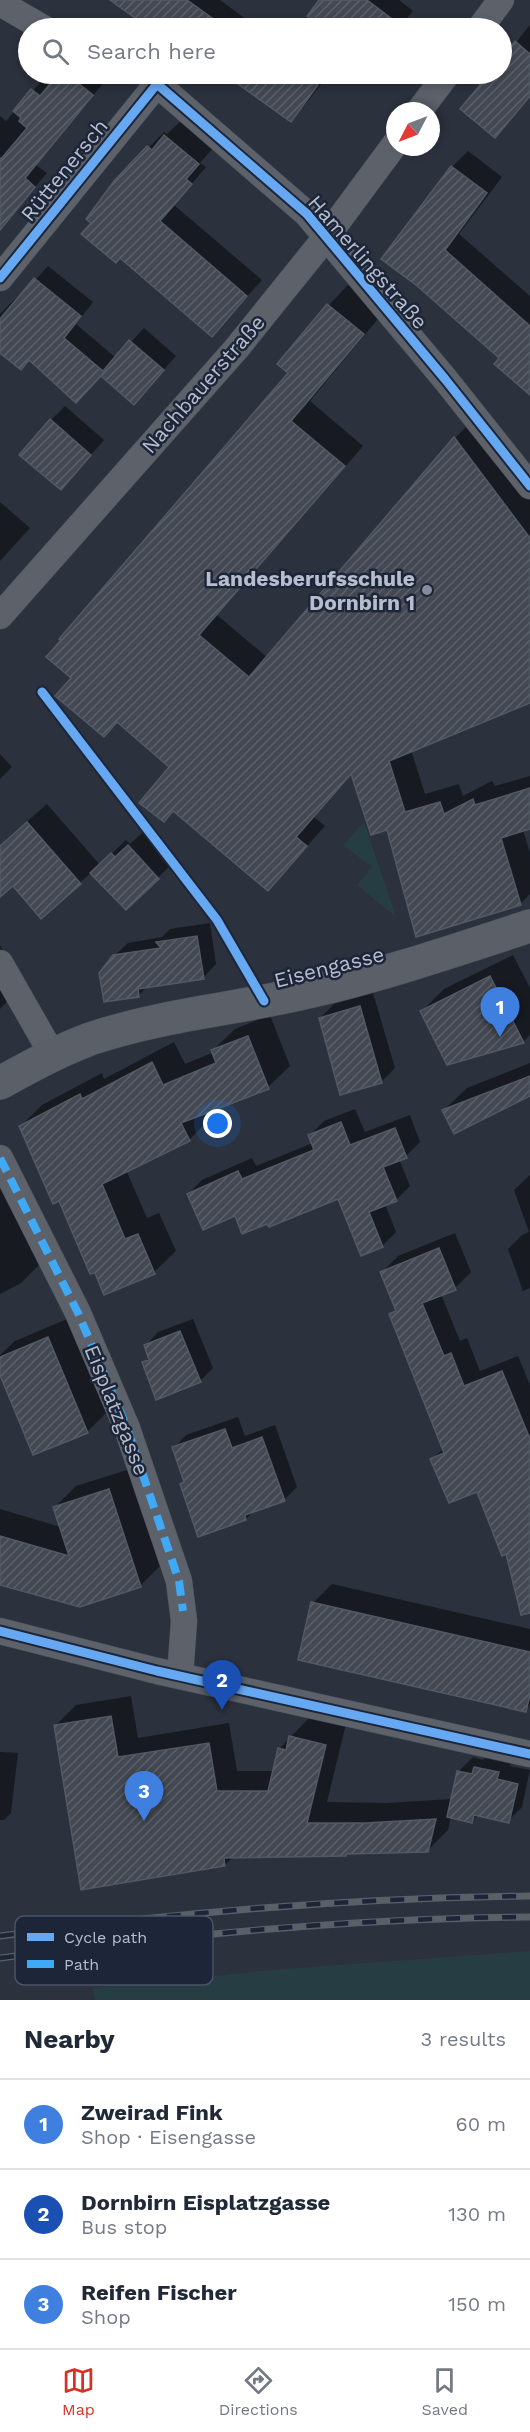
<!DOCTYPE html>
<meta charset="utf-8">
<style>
body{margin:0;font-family:"Work Sans",sans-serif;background:#f2f2f3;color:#1f2937}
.compass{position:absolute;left:386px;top:102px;width:54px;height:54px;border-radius:50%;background:#fff;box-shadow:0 3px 9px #0003;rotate:228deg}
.you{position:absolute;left:218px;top:1124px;width:21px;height:21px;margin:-15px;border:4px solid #fff;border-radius:50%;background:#1a73e8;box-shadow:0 0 0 9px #1a73e833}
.badge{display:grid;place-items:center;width:39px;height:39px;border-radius:50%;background:#d93025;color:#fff;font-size:20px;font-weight:700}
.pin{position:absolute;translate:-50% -50px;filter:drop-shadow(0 2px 3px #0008)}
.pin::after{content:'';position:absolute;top:32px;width:21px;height:18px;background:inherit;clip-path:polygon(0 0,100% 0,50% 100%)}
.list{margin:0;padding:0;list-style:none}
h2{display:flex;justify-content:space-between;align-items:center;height:78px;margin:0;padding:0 24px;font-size:26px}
h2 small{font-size:20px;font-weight:400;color:#747a83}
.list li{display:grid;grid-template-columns:39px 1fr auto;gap:18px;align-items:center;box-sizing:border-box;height:90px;padding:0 24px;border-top:2px solid #e0e1e3}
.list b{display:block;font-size:22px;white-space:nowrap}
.list p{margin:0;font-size:20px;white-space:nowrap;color:#747a83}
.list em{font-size:20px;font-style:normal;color:#747a83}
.icon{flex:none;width:33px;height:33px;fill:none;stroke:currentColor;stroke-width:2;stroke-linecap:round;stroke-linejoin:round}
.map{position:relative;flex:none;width:530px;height:2000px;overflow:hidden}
.search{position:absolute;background:#fff;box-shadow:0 3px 9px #0003;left:18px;right:18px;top:18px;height:66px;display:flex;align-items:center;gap:15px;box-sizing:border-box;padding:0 21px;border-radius:33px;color:#747a83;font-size:22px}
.sheet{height:348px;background:#fff}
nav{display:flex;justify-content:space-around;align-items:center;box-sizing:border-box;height:84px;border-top:2px solid #e0e1e3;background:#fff;font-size:16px;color:#747a83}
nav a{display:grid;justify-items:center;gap:3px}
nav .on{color:#d93025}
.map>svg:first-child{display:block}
.grass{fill:#273d44}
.shadow{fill:#0007}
.building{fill:url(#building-hatch);stroke:#535964;stroke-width:1.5}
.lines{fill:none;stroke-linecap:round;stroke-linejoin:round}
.minor-casing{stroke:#484d56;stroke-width:27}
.secondary-casing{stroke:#484d56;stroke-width:34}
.minor{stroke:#5c616a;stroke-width:26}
.secondary{stroke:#5a5f68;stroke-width:33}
.rail-casing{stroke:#5a5f68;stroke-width:7}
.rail{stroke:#1d2639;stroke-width:4.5;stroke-dasharray:14;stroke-linecap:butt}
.quiet{stroke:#3fa9f5;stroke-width:8;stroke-dasharray:15 8;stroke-linecap:butt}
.cycleway-casing{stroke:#1d2639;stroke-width:13}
.cycleway{stroke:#66a8f1;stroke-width:9}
.poi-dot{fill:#858c9b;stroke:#1d2639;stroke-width:2}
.labels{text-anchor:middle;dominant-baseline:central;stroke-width:5;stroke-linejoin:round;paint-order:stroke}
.street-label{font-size:21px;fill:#b6bdcd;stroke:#1d2639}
.poi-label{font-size:21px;font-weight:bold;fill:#b6bdcd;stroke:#1d2639;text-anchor:end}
.key{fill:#1d2639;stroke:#4b5365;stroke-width:1.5}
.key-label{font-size:16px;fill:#b6bdcd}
</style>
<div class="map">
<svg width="530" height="2000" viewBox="0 0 530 2000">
<defs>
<pattern id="building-hatch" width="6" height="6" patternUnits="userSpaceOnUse" patternTransform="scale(1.5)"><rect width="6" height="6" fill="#434852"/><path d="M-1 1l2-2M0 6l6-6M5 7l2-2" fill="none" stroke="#5c606a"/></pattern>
</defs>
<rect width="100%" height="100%" fill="#2b313d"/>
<g class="grass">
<polygon points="364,822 396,917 357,885 372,867 343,845"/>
<polygon points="530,1951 530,2000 95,2000 93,1988 283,1969"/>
</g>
<g class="shadow">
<polygon points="123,0 220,0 258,28 264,23 272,28 152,28 119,5"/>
<polygon points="321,0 399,0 413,11 399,28 326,28 309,16"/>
<polygon points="530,25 530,96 495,136 462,109 491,74 502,74 502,60"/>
<polygon points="60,74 96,74 105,81 36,165 47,173 8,219 0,213 0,116 6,121 45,77 52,83"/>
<polygon points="227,74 329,74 304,106 291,120"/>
<polygon points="181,121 213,148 200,163 206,167 174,205 262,280 212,335 93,223 115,182 164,132 167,134"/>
<polygon points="468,151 502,177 459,234 530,296 530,391 501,358 417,284 384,259 452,167"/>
<polygon points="48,266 93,302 76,324 116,358 144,328 176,356 134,403 101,375 0,351 0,314 19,295 21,296"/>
<polygon points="348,285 382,314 310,401 363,446 217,615 268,658 455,438 474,419 530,494 530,701 411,750 425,794 459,784 463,796 492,781 495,786 530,776 530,828 523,830 530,853 530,894 520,904 388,828 352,773 314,817 325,826 268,889 171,766 118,721 104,735 73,678 290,373 279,364 329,305"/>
<polygon points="65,406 104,440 74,474 51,420"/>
<polygon points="0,502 30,528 0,561"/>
<polygon points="0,754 12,767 0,779"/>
<polygon points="47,804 100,865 126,840 130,844 143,832 172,864 126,908 92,872 41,916 13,883 0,881 0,845"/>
<polygon points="210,923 216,964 203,978 148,986 139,995 114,956 128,943 162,937 170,929"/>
<polygon points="0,945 22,985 0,1009"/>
<polygon points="513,955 530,988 530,1035 523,1042 422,1011 444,989"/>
<polygon points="373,993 395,1068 381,1082 320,1018 334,1004"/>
<polygon points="270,1015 290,1066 268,1087 207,1111 211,1118 189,1140 126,1170 147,1218 159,1213 176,1251 154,1272 60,1199 21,1126 42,1105 102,1073 104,1079 174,1042 185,1064 214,1052 213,1050 235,1029"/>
<polygon points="530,1063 530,1094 444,1110 467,1088"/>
<polygon points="355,1109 365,1132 410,1115 420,1142 406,1156 399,1159 410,1186 396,1200 385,1204 396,1232 382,1246 339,1197 268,1222 236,1214 188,1194 202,1180 252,1158 256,1166 313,1143 310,1135 324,1121"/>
<polygon points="530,1175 530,1288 523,1291 508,1249 522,1235 529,1232 514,1190"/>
<polygon points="0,1186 40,1264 21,1283 0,1294"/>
<polygon points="455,1233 471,1272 455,1288 441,1294 460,1341 467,1338 480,1371 518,1356 530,1385 530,1550 478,1490 432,1459 444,1448 390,1315 397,1308 382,1272 398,1256"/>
<polygon points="67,1319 106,1413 87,1432 0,1371 0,1355 15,1341"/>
<polygon points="193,1319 213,1368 200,1381 143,1363 150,1356 146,1345 158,1332"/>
<polygon points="238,1417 245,1436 275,1425 297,1487 284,1500 254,1511 246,1519 181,1484 185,1480 174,1448 186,1435"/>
<polygon points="130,1469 161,1565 140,1586 0,1583 0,1509 61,1527 55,1507 76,1486"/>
<polygon points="332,1584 530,1629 530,1705 526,1710 313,1603"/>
<polygon points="131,1696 138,1738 229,1723 237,1771 274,1771 279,1749 311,1716 346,1724 327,1802 387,1803 452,1799 459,1771 473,1757 483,1760 489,1753 512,1759 510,1766 530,1770 522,1807 508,1821 479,1814 472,1821 451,1817 448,1830 427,1851 348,1852 345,1855 234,1856 225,1865 55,1726 76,1705"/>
<polygon points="0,1752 18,1753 11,1813 4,1820 0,1820"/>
</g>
<g class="building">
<polygon points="110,0 187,0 226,28 149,28"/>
<polygon points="319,0 367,0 404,28 323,28 307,16"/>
<polygon points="515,41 530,54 530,96 495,138 460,109 489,74 501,74 501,58"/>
<polygon points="58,74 67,74 93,95 25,178 35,187 0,230 0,158 1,159 27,128 19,121 21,118 13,111 31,89 40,96"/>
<polygon points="224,74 301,74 318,85 291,122"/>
<polygon points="164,135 199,164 186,179 192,184 160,221 247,296 212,337 120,258 116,263 81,234 91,223 86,219 114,181 147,146 152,150"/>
<polygon points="451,166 487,193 445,250 530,326 530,395 494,364 499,358 416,285 381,259"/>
<polygon points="34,278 81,316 64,338 103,371 129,340 164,370 134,405 101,376 76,403 29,360 21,370 0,353 0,319"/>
<polygon points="327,304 364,334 291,421 345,466 199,635 249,677 454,437 530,538 530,703 389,761 405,812 440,802 444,814 473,799 475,805 530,788 530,829 501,838 521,905 416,937 387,830 371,835 351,774 296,837 307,846 268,891 173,811 164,822 139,803 169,767 117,722 104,737 55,696 71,678 46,657 61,640 59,639 288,373 277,364"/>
<polygon points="50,419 91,455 61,490 19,455"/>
<polygon points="27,822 81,884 41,919 13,886 0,897 0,846"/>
<polygon points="128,845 159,879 126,910 90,873 111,853 115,857"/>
<polygon points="197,936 204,979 138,989 139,997 104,1002 99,973 113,955 161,948 156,942"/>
<polygon points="490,976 524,1043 447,1065 420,1011"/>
<polygon points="360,1006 382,1083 340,1095 319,1018"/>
<polygon points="248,1036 269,1089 181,1123 190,1141 102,1184 125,1239 138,1234 155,1274 104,1295 95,1273 90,1274 59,1201 53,1204 19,1126 80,1094 82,1099 152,1062 163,1085 216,1063 211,1050"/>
<polygon points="530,1076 530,1096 454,1134 442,1110"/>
<polygon points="341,1122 350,1145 395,1128 407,1158 383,1167 397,1201 369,1212 383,1247 361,1256 338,1199 269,1227 267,1224 242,1234 235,1216 203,1230 187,1194 238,1171 242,1179 314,1150 308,1135"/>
<polygon points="439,1248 456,1290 422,1303 444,1356 451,1353 464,1386 502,1371 530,1439 530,1613 521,1615 506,1554 502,1556 477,1492 449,1503 430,1459 444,1453 389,1314 396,1311 380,1272"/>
<polygon points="180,1331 201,1382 156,1400 142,1362 149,1360 144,1345"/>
<polygon points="48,1337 88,1433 33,1455 0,1375 0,1357"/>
<polygon points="225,1429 232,1448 262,1437 285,1501 245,1515 246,1520 198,1537 180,1484 184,1482 172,1447"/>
<polygon points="109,1489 141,1587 80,1607 0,1585 0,1536 69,1556 53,1507"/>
<polygon points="311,1602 530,1652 530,1694 526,1712 298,1660"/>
<polygon points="111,1716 118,1757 209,1743 217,1791 268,1791 278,1748 286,1750 289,1736 326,1745 307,1823 365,1823 436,1819 428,1852 346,1854 346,1856 224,1858 225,1866 81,1890 54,1725"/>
<polygon points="474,1767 499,1772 497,1779 518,1784 509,1823 474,1815 472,1823 447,1817 457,1771 472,1774"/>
</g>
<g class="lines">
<defs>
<g id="minor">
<polyline points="0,3 43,28"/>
<polyline points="480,28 501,0"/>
<polyline points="419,111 447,74"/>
<polyline points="0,278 157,84 307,214 445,379 530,486"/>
<polyline points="0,616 236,349 327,236 395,144"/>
<polyline points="0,963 52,1054"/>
<polyline points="0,1158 78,1313 127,1428 179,1581 184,1621 180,1676"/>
<polyline points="0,1631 157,1671 530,1754"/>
</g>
<path id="secondary" d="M0,1083c29,-16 58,-32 90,-44 70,-24 146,-30 218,-47 75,-17 148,-42 222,-66"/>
</defs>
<use href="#minor" class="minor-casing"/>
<use href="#secondary" class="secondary-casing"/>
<use href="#minor" class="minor"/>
<use href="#secondary" class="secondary"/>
<defs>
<g id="rail">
<path d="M0,1936c177,-24 351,-38 530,-40"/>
<path d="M0,1958c176,-23 353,-40 530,-41"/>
</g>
</defs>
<use href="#rail" class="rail-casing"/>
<use href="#rail" class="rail"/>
<polyline class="quiet" points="0,1158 78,1313 127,1428 179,1581 183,1611"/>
<defs>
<g id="cycleway">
<polyline points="0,278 157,84 307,214 445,379 530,486"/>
<polyline points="42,692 217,920 264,1001"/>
<polyline points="0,1631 157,1671 530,1754"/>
</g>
</defs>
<use href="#cycleway" class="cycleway-casing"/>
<use href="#cycleway" class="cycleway"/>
</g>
<circle class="poi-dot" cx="427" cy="590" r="6"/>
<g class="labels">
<g class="street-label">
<text transform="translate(64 170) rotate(-51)">Rüttenersch</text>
<text transform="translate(368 262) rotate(49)">Hamerlingstraße</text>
<text transform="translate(203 384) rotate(-49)">Nachbauerstraße</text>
<text transform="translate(329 967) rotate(-14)">Eisengasse</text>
<text transform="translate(117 1410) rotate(68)">Eisplatzgasse</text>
</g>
<g class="poi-label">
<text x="415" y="578">Landesberufsschule<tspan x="415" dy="24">Dornbirn 1</tspan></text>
</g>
</g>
<rect x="15" y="1916" width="198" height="69" rx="9" class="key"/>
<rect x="27" y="1933" width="27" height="8" fill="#66a8f1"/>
<rect x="27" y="1960" width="27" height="8" fill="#3fa9f5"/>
<g class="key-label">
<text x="64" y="1943">Cycle path</text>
<text x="64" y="1970">Path</text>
</g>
</svg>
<svg class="compass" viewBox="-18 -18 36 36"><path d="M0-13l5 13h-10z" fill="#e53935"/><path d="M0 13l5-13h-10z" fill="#747a83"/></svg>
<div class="you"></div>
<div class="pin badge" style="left:500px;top:1037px;background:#3f7fe0">1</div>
<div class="pin badge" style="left:222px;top:1710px;background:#1a4fb4">2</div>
<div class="pin badge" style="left:144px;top:1821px;background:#3f7fe0">3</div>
<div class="search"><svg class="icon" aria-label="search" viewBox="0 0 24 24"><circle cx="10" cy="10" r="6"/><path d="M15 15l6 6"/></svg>Search here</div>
</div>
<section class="sheet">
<h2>Nearby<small>3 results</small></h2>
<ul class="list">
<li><span class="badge" style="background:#3f7fe0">1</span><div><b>Zweirad Fink</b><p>Shop · Eisengasse</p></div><em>60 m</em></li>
<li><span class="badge" style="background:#1a4fb4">2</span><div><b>Dornbirn Eisplatzgasse</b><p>Bus stop</p></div><em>130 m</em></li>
<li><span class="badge" style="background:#3f7fe0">3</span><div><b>Reifen Fischer</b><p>Shop</p></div><em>150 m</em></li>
</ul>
</section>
<nav>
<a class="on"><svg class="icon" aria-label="map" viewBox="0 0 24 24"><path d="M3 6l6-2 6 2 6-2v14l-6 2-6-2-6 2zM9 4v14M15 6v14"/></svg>Map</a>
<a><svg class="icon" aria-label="directions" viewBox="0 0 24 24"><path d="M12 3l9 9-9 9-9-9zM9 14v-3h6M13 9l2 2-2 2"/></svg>Directions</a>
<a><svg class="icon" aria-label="saved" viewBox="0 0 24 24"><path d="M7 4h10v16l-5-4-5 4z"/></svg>Saved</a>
</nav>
